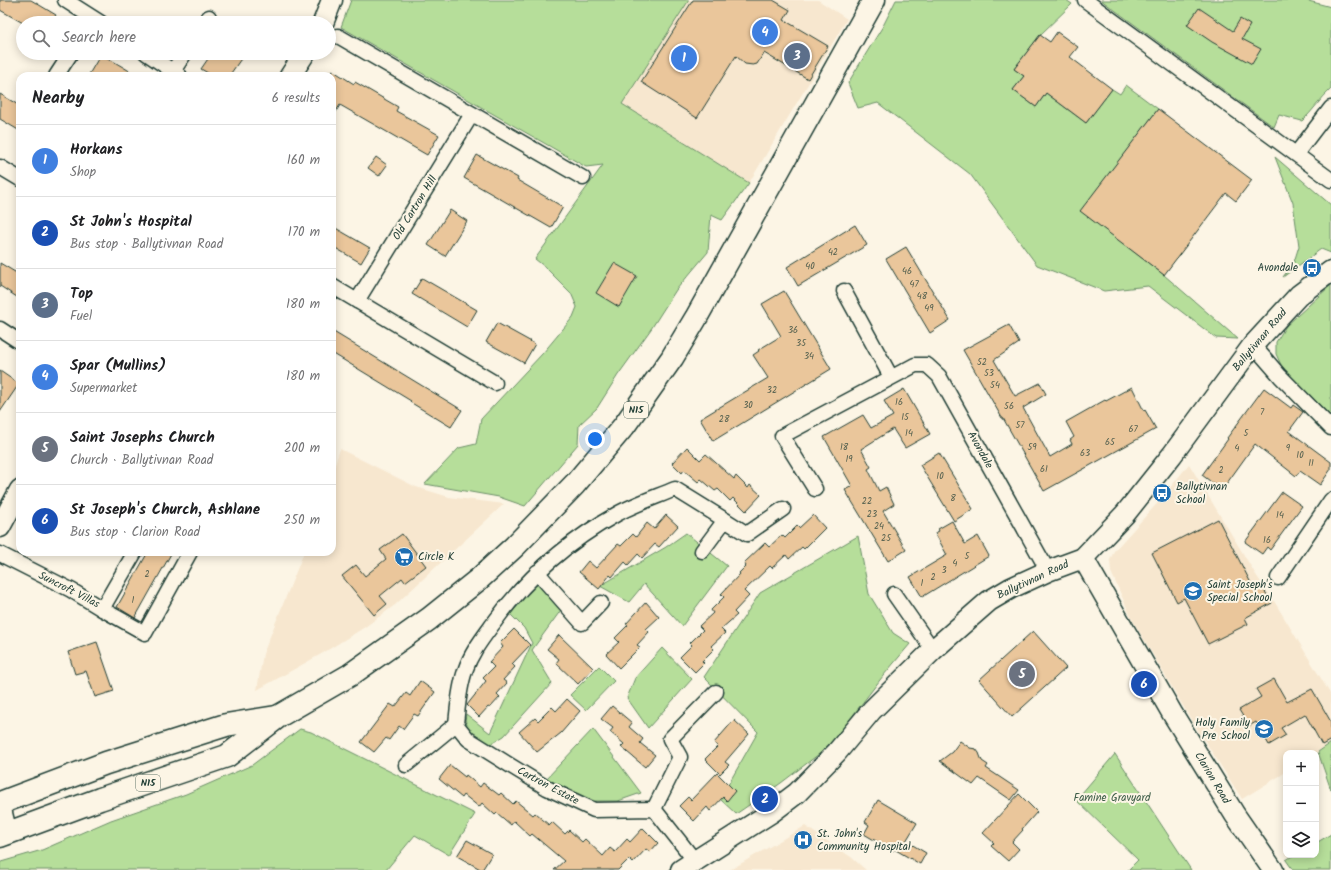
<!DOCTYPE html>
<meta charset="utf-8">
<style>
body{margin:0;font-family:Kalam,sans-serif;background:#f2f2f2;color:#202124}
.controls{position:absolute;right:12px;bottom:12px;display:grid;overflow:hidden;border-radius:8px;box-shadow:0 2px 10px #0003}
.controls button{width:36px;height:36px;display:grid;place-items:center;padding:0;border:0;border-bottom:1px solid #e0e0e0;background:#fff;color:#202124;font:20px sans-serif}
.you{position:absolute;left:595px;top:439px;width:14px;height:14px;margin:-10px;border:3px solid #fff;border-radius:50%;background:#1a73e8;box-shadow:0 0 0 6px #1a73e833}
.badge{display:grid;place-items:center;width:26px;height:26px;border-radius:50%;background:#1f6fb2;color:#fff;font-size:13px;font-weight:700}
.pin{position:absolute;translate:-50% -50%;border:2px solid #fff;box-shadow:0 1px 4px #0006}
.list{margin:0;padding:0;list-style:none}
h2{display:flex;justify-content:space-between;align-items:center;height:52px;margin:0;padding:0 16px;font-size:17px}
h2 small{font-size:13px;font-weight:400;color:#757577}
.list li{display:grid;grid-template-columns:26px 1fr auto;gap:12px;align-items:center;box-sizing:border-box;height:72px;padding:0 16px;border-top:1px solid #e0e0e0}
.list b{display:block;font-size:15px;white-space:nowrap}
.list p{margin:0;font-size:13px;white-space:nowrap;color:#757577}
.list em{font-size:13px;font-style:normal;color:#757577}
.icon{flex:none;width:22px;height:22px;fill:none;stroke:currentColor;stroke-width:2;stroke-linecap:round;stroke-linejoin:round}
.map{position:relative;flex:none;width:1331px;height:870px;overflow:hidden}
.search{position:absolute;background:#fff;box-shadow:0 2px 10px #0003;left:16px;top:16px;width:320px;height:44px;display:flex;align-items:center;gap:10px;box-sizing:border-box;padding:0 14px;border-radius:22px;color:#757577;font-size:15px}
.panel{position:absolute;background:#fff;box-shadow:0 2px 10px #0003;left:16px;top:72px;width:320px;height:484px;border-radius:12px}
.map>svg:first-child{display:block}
.built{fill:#f7e7cf}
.green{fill:#b6de9a;stroke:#6a8e67}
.building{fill:#eac69b;stroke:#1f3d34}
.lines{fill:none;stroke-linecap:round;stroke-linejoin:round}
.street-casing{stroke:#1f3d34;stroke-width:17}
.secondary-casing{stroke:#1f3d34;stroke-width:23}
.highway-casing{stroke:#1f3d34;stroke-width:25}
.street{stroke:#fcf5e5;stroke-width:14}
.secondary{stroke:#fcf5e5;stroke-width:20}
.highway{stroke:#fcf5e5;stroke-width:22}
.labels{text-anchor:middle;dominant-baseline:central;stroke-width:4;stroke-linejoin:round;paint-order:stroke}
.number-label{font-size:9px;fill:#525f4e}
.shield{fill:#fcf5e5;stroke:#617469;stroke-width:1}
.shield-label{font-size:10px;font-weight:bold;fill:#1f3d34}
.street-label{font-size:11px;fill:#1f3d34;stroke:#fcf5e5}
.poi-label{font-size:11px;fill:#1f3d34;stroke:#fcf5e5;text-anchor:start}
.park-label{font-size:11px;fill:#3d5d48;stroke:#fcf5e5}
</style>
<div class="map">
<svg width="1331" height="870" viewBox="0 0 1331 870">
<rect width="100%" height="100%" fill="#fcf5e5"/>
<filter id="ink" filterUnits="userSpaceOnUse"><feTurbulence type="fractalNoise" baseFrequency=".025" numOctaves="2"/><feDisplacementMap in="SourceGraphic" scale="8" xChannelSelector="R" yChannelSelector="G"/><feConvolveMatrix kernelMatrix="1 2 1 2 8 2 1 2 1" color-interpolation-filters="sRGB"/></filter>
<g filter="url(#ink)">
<g class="built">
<polygon points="689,0 818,0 847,19 749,183 622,104"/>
<polygon points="340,449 416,487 449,497 504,504 395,605 365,627 323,653 257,690 263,654 304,552 332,552 332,474"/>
<polygon points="1189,464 1256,575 1274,601 1331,695 1331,743 1316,753 1286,753 1286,772 1242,799 1189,716 1132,619 1111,572 1110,560 1114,551 1162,498"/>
<polygon points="805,826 851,857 866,870 730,870"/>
</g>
<g class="green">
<polygon points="351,0 689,0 622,104 749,183 722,220 711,215 708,252 676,290 651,329 618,375 597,408 579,425 578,444 525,506 499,497 425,484 459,448 476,444 481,419 543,353 573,317 577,307 571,293 545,267 535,259 603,165 586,167 341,27"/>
<polygon points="896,0 1066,0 1072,4 1040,35 1014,69 1024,76 1013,90 1036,107 1046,93 1086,123 1112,89 1120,94 1126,85 1158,109 1081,211 1164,275 1238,339 1216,338 1148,286 1104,291 1037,265 970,174 878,103 858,108 848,83 883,26"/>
<path d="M1101,0h204l26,7v82c-11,10 -18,22 -29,32l-23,-6 -5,12z"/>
<polygon points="1275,157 1331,205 1331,253 1321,249 1283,277 1294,262 1299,246 1293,203"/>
<polygon points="1331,285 1331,416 1282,367 1276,354 1276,342 1286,326"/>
<polygon points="686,533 727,566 682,626 644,584 629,602 600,586 666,547"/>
<polygon points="858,536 869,594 893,633 910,644 883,676 844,727 823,751 781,783 736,814 720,799 758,732 704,677 760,593"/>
<path d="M538,584l9,6 14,20 -29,40 20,33 -48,53 -17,10c-12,-9 -24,-16 -21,-32l24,19 42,-90 -8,-15 -14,-14 21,-27z"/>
<polygon points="662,648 692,679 648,728 627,698 635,678"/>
<polygon points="599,666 614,681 586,710 570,695"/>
<polygon points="300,729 311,732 475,814 449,855 415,835 386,870 0,870 0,863 1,862 42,850 111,820 186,794 252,765"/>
<polygon points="593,729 641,793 618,801 592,801 563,788 547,778"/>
<polygon points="1331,743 1331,790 1318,752"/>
<polygon points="1115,754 1191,870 1128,870 1138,860 1076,800"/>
<polygon points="1331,834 1331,870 1293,870 1286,860 1294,855 1316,855 1316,843"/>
</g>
<g class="building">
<polygon points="0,0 31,0 56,15 51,23 23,23 0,10"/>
<polygon points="693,0 773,0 790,10 784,20 828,46 808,79 764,53 757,64 753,65 745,64 736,56 697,118 641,82"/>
<polygon points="1199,8 1233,31 1240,19 1250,25 1242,39 1261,49 1252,64 1212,42 1187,25"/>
<polygon points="1057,32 1078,47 1070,57 1112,89 1086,123 1046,93 1036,107 1013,90 1024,76 1014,69 1040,35 1050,42"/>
<polygon points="212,53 245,53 229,76 213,76 201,69"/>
<polygon points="101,54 138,76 88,76"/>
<polygon points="332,70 354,84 355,82 398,107 396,111 439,135 427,155 340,105 332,118"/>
<polygon points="0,94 20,106 20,131 0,119"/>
<polygon points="1158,109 1252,180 1236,201 1226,193 1164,275 1080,211"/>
<polygon points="477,155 518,178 517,180 563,207 551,228 464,178"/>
<polygon points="376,157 387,165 379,176 368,168"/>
<polygon points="450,210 467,221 445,256 428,245"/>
<polygon points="855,225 867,245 798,286 787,267"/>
<polygon points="332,226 370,248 361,263 332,246"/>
<polygon points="906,247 950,320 930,333 886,259"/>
<polygon points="0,263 20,275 20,299 0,286"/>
<polygon points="614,263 637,276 619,307 596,293"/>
<polygon points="422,278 477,310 467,327 412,294"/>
<polygon points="784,291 831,369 713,441 700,419 768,378 753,355 759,351 758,350 781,336 762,304"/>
<polygon points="497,323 535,344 524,363 486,342"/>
<polygon points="1009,325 1019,343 994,360 1015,396 1040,383 1046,394 1023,408 1050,457 1072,444 1070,440 1074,437 1066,422 1105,400 1106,401 1132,387 1144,411 1145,410 1156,429 1044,491 1003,418 1002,418 963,350"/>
<polygon points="332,331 462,410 451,427 410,402 411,401 332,353"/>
<polygon points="0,371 19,384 0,412"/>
<polygon points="1264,388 1291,408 1293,405 1303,412 1289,431 1331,462 1331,469 1320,485 1300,471 1296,476 1255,444 1222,490 1202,475 1228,439 1227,438"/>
<polygon points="904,389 930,434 905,448 893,429 861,449 871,467 868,469 879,491 886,487 894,504 883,511 906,550 888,561 845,490 852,486 824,437 863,415 871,428 893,416 884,401"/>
<polygon points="687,447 700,460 706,454 734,479 736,476 748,488 750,485 761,495 746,511 733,498 730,501 718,489 715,491 701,479 698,482 684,470 682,473 672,463"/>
<polygon points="939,453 973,509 954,521 920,465"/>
<polygon points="1282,492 1302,506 1270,550 1267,547 1262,554 1245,542"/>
<polygon points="666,515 678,526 659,547 655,544 642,558 638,554 628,565 625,562 612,577 610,575 599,589 579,572 588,561 596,568 618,544 621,546 633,534 636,537 647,523 654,529"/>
<polygon points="813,515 825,528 804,549 802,547 789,559 786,555 772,568 770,566 744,591 749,596 734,612 737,615 721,629 725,633 711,646 714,649 702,661 704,663 695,672 680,657 692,645 690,643 703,630 699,626 713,613 711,610 724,597 721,594 740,574 739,573 746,566 744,563 765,543 769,547 782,535 785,538 797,526 799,528"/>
<polygon points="1218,519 1254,589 1261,585 1272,603 1245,618 1248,624 1208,644 1184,598 1177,602 1152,553"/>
<polygon points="952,521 965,544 978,536 989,556 922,597 910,577 947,555 935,533 939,531 938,529"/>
<polygon points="402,534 426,566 405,582 402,578 380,596 387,604 374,615 342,576 356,565 365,576 386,559 380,550"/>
<polygon points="148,552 172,552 135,618 117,607"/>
<polygon points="646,602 659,617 646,629 649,632 637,645 640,647 619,668 606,654 619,642 615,638 628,625 626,624"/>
<polygon points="514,629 530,645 512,664 515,667 503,680 507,683 497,694 500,697 490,708 488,707 479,717 467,705 486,681 483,678 494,667 489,662 503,647 500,643"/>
<polygon points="1033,631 1066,668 1012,717 979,680"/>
<polygon points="559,635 593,668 578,684 556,663 559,659 547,649"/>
<polygon points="97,642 114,691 95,697 86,671 75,674 68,652"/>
<polygon points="1274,679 1287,702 1312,689 1331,722 1331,740 1322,745 1305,714 1281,728 1286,735 1269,745 1256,722 1249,726 1239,710 1261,697 1256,689"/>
<polygon points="420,681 435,692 418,716 414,714 403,729 399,726 389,740 386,738 374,752 361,742 390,704 395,707 406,693 410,696"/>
<polygon points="567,699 580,711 561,733 537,752 519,732 535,718 538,721 552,707 556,711"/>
<polygon points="612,706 632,723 629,727 643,739 640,743 655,755 645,767 621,747 624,744 610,732 613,728 601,719"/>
<polygon points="734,720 749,734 725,762 729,765 720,774 705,759 718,746 714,743"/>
<polygon points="960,741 970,748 976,749 979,753 982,761 988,765 986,768 1019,790 1011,800 979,778 973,785 940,761 952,752"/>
<polygon points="450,765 465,777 466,775 480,787 483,783 499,795 501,793 513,804 516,801 533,815 535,813 549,825 552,822 565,834 569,830 582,842 585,839 603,856 610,848 615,852 627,839 630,842 643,828 658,843 650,852 646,849 633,863 629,859 618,870 554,870 564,861 532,834 530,836 514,821 511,825 497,813 495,815 482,803 479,807 464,795 462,798 439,779"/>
<polygon points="717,773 735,791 727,801 723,797 710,811 707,807 694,821 679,806 688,797 691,800"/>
<polygon points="1019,794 1037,812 1022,829 1023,830 1012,842 1019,849 1008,861 991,846 994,843 983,833"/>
<polygon points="878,800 917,823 906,841 926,853 920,864 894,849 893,851 864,834 869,825 865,822"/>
<polygon points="467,840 492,854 482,870 457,856"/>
</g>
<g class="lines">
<defs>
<g id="street">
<polyline points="65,0 101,23"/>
<polyline points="1085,0 1331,180"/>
<polyline points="205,23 209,17"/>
<polyline points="338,36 583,178"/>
<polyline points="146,53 180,76"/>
<polyline points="173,71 185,53"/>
<polyline points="56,76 71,53"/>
<polyline points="1296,154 1331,108"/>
<polyline points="0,167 20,179"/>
<polyline points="332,286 495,383"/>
<polyline points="844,291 891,377"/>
<polyline points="357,301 472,114"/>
<polyline points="0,329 20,342"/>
<polyline points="1253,345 1280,376 1331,428"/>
<polyline points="815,489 782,436 915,365 927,365 939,376 1048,571"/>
<polyline points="725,520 747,534 783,509"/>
<polyline points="0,554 71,590 102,609 135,552"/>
<polyline points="537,572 582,623 601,603"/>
<polyline points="1278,578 1331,500"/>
<polyline points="894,594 933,650"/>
<polyline points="102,609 145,633 190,552"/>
<polyline points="406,765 456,724"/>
<polyline points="654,809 680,757 670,739 716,692"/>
<path d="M695,861l-41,-52 -60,1 -47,-22 -36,-22 -43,-27 -12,-15c2,-18 3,-36 9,-53 6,-18 17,-32 28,-47 33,-46 74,-82 124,-110 18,-10 39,-17 58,-25l50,31 -23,31"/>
</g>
<g id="secondary">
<polyline points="323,23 332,0"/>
<polyline points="290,76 305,53"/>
<polyline points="0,527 20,490"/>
<polyline points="1083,558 1172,713 1235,815 1273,870"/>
<polyline points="0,805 7,834"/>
<polyline points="681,870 772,812 797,793 837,752 872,710 933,650 989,601 1011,588 1048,571 1083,558 1125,514 1172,455 1253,345 1299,295 1331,271"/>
</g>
<g id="highway">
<polyline points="0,803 106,763 226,725 276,717"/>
<polyline points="0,836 100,799 227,756 279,716 350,675 429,619 479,579 515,546 575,484 624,426 672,358 696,318 874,0"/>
</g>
</defs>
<use href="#street" class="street-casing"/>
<use href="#secondary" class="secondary-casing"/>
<use href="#highway" class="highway-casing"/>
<use href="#street" class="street"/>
<use href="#secondary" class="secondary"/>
<use href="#highway" class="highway"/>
</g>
</g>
<defs>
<symbol id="bus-disc" viewBox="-11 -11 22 22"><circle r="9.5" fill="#1f6fb2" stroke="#fcf5e5"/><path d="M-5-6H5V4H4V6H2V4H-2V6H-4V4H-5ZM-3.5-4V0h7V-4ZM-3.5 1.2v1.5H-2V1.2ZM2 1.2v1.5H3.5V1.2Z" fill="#fff"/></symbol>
<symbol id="supermarket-disc" viewBox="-11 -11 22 22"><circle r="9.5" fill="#1f6fb2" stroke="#fcf5e5"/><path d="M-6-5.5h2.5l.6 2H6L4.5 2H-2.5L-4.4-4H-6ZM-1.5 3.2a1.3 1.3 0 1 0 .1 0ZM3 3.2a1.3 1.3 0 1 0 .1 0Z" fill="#fff"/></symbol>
<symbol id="school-disc" viewBox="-11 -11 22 22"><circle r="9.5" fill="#1f6fb2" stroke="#fcf5e5"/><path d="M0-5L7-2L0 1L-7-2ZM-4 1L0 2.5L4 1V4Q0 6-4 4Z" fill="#fff"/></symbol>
<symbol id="hospital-disc" viewBox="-11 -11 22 22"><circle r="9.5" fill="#1f6fb2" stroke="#fcf5e5"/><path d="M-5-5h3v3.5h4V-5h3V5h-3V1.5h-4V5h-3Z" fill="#fff"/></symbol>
</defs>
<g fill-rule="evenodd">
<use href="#bus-disc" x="1301" y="257" width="22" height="22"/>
<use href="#bus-disc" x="1151" y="482" width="22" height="22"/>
<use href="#supermarket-disc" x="393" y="546" width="22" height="22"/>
<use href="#school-disc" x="1182" y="580" width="22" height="22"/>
<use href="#school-disc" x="1253" y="718" width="22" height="22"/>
<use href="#hospital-disc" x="792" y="829" width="22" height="22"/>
</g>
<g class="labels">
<g class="number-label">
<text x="833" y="252">42</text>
<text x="810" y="266">40</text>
<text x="907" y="271">46</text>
<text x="914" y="284">47</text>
<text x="922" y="296">48</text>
<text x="929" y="308">49</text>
<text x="793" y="330">36</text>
<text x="801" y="343">35</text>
<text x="809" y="356">34</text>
<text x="982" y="362">52</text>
<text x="989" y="373">53</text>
<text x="995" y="385">54</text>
<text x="772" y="390">32</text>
<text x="899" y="402">16</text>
<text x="748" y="405">30</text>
<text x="1009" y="406">56</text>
<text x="1262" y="412">7</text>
<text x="905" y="417">15</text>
<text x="724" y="419">28</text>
<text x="1020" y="425">57</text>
<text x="1133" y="429">67</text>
<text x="909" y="433">14</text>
<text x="1246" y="433">5</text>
<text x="1110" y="442">65</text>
<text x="844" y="447">18</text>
<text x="1032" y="447">59</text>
<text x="1237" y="448">4</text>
<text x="1288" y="448">9</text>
<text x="1085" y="453">63</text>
<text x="1300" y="455">10</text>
<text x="849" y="459">19</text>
<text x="1311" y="463">11</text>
<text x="1044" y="469">61</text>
<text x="1221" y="470">2</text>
<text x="940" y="476">10</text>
<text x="953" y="498">8</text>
<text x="867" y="501">22</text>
<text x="872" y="514">23</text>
<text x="1280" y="515">14</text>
<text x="879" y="526">24</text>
<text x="886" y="538">25</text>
<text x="1267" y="540">16</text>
<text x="967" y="556">5</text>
<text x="955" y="563">4</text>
<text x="944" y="570">3</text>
<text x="147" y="574">2</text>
<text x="933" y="577">2</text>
<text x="922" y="583">1</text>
<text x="133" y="600">1</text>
</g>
<g class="shield">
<rect x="624" y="402" width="24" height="16" rx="3"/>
<rect x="136" y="775" width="24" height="16" rx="3"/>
</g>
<g class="shield-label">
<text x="636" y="410">N15</text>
<text x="148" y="783">N15</text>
</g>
<g class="street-label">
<text transform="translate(415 208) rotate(-58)">Old Cartron Hill</text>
<text transform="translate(1260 340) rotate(-50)">Ballytivnan Road</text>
<text transform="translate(980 450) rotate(61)">Avondale</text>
<text transform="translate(1033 580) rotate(-25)">Ballytivnan Road</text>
<text transform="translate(69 590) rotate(27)">Suncroft Villas</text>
<text transform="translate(1212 778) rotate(59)">Clarion Road</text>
<text transform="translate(548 786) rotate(28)">Cartron Estate</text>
</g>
<g class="poi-label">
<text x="1298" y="268" text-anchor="end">Avondale</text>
<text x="1176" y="487">Ballytivnan<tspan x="1176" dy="13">School</tspan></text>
<text x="418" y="557">Circle K</text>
<text x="1207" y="585">Saint Joseph's<tspan x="1207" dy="13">Special School</tspan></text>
<text x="1250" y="723" text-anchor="end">Holy Family<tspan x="1250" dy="13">Pre School</tspan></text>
<text x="817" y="834">St. John's<tspan x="817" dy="13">Community Hospital</tspan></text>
</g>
<g class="park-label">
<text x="1112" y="798">Famine Gravyard</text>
</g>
</g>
</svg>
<div class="controls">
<button>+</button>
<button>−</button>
<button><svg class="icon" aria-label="layers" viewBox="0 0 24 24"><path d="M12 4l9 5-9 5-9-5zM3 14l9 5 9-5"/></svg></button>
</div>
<div class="you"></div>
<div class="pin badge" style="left:684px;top:58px;background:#3f7fe0">1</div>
<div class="pin badge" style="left:765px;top:799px;background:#1a4fb4">2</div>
<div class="pin badge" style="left:797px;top:56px;background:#5c6f8a">3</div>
<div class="pin badge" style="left:765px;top:32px;background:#3f7fe0">4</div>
<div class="pin badge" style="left:1022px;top:674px;background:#6b7280">5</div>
<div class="pin badge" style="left:1144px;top:684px;background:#1a4fb4">6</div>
<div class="search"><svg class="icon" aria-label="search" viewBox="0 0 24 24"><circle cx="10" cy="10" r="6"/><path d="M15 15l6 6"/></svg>Search here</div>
<section class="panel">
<h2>Nearby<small>6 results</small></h2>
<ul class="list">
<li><span class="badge" style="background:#3f7fe0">1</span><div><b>Horkans</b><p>Shop</p></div><em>160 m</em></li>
<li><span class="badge" style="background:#1a4fb4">2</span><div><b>St John's Hospital</b><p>Bus stop · Ballytivnan Road</p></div><em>170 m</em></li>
<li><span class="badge" style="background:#5c6f8a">3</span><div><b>Top</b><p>Fuel</p></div><em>180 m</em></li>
<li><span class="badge" style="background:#3f7fe0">4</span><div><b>Spar (Mullins)</b><p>Supermarket</p></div><em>180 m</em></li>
<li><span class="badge" style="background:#6b7280">5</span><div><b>Saint Josephs Church</b><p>Church · Ballytivnan Road</p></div><em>200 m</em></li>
<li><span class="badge" style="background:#1a4fb4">6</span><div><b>St Joseph's Church, Ashlane</b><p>Bus stop · Clarion Road</p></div><em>250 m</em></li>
</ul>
</section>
</div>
